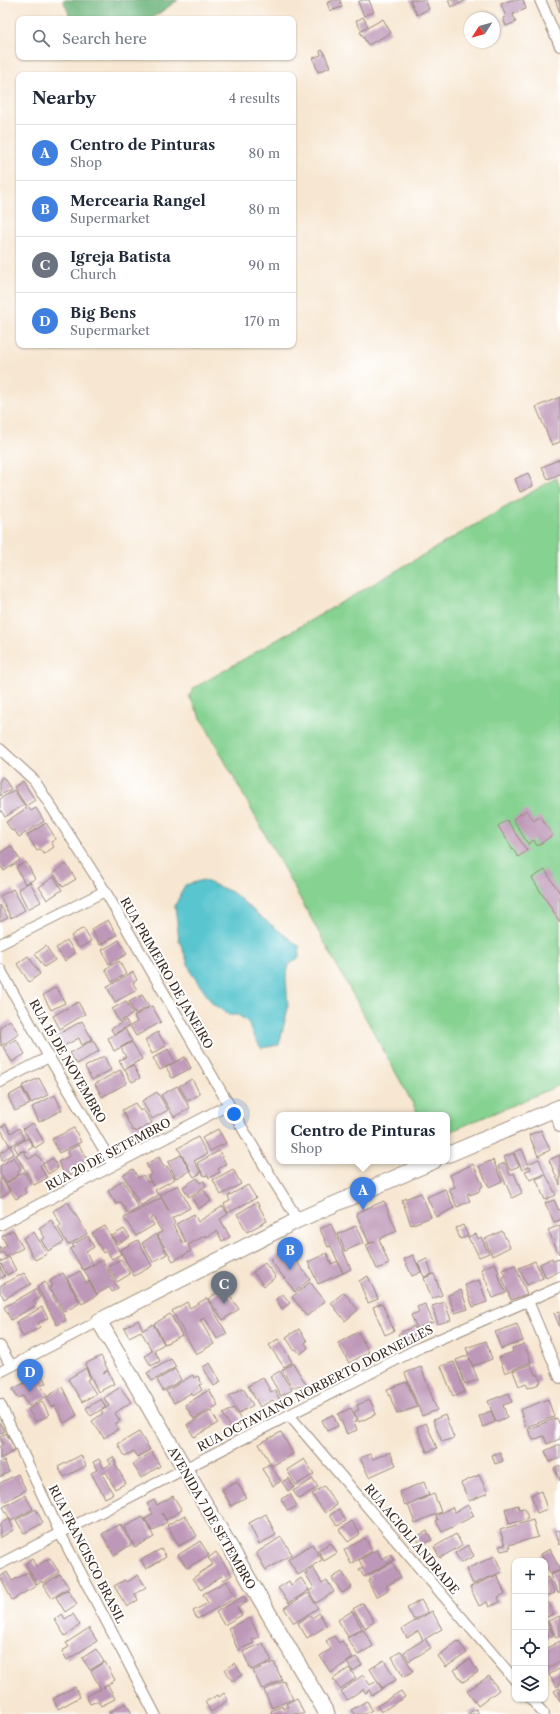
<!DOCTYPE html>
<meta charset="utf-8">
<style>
body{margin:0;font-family:"Libre Caslon Text",serif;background:#f6f6f7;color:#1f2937}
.controls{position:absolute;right:12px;bottom:12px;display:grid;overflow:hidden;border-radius:8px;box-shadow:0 1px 3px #0004}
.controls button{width:36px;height:36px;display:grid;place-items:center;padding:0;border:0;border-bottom:1px solid #e0e1e3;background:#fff;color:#1f2937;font:20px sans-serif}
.compass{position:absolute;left:464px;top:12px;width:36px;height:36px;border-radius:50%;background:#fff;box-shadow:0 1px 3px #0004;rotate:234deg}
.you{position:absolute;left:234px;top:1114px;width:14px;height:14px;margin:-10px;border:3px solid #fff;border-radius:50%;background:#1a73e8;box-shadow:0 0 0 6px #1a73e833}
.badge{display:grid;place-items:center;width:26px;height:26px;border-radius:50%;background:#ea580c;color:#fff;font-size:13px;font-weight:700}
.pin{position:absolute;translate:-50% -33px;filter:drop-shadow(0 1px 2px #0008)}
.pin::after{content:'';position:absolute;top:21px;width:14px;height:12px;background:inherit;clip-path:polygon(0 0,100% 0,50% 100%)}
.popup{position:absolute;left:276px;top:1112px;width:174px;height:52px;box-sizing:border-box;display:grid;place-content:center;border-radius:8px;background:#fff;filter:drop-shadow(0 1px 3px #0005);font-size:13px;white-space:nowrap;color:#747a83}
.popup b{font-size:15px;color:#1f2937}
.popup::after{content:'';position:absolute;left:50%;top:100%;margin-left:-8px;border:8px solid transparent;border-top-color:#fff}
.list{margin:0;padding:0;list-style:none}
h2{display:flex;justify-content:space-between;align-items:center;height:52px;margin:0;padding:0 16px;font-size:17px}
h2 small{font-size:13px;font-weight:400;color:#747a83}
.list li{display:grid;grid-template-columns:26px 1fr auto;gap:12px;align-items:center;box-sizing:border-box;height:56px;padding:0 16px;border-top:1px solid #e0e1e3}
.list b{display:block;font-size:15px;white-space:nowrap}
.list p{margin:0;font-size:13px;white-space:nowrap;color:#747a83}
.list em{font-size:13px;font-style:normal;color:#747a83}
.icon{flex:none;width:22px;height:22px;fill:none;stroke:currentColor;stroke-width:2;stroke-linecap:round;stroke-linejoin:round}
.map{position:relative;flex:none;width:560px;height:1714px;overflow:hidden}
.search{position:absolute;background:#fff;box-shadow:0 1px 3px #0004;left:16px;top:16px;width:280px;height:44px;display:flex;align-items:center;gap:10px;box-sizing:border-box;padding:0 14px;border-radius:8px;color:#747a83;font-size:15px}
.panel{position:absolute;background:#fff;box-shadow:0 1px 3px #0004;left:16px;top:72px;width:280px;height:276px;border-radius:8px}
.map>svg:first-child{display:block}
.green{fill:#85d291;stroke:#607e58}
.forest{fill:#6cb47b;stroke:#546f4c}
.water{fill:#58c5cf;stroke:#4a7876}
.building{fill:#be98b8}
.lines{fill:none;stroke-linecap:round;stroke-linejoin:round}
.street-casing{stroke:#998878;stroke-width:12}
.secondary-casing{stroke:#998878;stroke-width:17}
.street{stroke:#fff;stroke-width:10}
.secondary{stroke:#fff;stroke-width:15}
.labels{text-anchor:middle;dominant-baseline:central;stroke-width:4;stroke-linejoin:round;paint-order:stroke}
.street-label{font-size:12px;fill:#3b2a1e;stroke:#fff}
</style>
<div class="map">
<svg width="560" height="1714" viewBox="0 0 560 1714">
<rect width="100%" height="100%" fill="#fff"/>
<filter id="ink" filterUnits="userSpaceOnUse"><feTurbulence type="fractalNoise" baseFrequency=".025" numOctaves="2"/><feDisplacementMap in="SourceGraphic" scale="8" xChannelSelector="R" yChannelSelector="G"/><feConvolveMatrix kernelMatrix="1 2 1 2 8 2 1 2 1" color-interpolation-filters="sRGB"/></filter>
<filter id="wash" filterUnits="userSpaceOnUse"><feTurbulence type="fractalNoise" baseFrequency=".012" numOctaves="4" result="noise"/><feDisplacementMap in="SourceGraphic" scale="16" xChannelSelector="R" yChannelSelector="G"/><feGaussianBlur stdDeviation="0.9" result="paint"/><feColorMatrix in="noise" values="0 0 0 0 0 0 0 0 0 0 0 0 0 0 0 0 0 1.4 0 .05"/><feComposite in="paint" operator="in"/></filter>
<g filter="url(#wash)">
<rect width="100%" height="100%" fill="#f7e7d2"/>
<polygon class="green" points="556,478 560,486 560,1085 447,1133 447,1115 419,1115 189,696 194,688"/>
<polygon class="forest" points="63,0 178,0 151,19 67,19 69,14"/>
<polygon class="water" points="203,880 232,892 261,917 300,947 299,957 289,965 286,977 288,1008 279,1045 261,1048 251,1031 248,1022 238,1015 229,1015 213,1004 192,974 179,940 175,906 185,885"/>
<g id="blocks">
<g class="building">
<polygon points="334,0 340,0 342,7 330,11 327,3"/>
<polygon points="362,0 369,0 374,12 364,16 358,2"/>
<polygon points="410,0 425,0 429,9 417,15"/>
<polygon points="448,0 467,0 451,7"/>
<polygon points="511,0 523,0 526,9 513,14 516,22 506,26 503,18 506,17 501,4"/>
<polygon points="555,0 560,0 560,12"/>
<polygon points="363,17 368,26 361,30 356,21"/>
<polygon points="383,19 391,33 368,45 360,32"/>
<polygon points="323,50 330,67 318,72 313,58 321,55 320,51"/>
<polygon points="560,397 560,442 552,445 536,407"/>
<polygon points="560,459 560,474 548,479 542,467"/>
<polygon points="528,473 533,486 520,492 515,479"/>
<polygon points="3,777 11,789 0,796 0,779"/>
<polygon points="23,781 35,800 26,806 14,787"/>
<polygon points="14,790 24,805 5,817 0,809 0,799"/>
<polygon points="28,807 31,811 36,808 44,821 19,837 14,830 12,831 6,822"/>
<polygon points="527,810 534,821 540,816 553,835 537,846 534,840 528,844 513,819"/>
<polygon points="507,820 527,851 518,857 498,826"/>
<polygon points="46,823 56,839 51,842 54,847 44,854 40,849 37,851 27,835"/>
<polygon points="11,846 20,860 4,871 0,865 0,853"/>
<polygon points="26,862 35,879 25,884 16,867"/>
<polygon points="66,864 76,879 63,887 53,873"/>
<polygon points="545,870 560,893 560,922 532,878"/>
<polygon points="54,877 62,890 47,900 39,887"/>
<polygon points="30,882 41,902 28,909 18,889"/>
<polygon points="13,889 25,910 11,918 0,896"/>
<polygon points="0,905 8,918 0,922"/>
<polygon points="108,920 117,935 100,945 91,929"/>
<polygon points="83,928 91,941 79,948 71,936"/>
<polygon points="67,940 75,953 65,961 56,948"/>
<polygon points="119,940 127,954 109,964 102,950"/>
<polygon points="46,946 55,960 44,967 35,954"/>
<polygon points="28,956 40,974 29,982 17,964"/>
<polygon points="119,961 126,974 112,982 105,969"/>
<polygon points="133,972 137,980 133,983 137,990 115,1002 107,987"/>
<polygon points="56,987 65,1003 51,1010 43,995"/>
<polygon points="142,995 149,1006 135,1014 129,1002"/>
<polygon points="126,1001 133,1014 119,1022 112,1009"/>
<polygon points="78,1002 85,1014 60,1029 53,1016"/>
<polygon points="152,1006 161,1022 136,1036 130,1026 137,1022 134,1016"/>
<polygon points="10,1020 19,1034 1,1046 0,1027"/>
<polygon points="126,1020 129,1026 114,1034 111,1029"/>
<polygon points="82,1021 92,1039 82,1045 79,1038 64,1046 57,1035"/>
<polygon points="125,1029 132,1041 114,1051 108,1038"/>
<polygon points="158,1032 166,1046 152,1054 145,1040"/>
<polygon points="16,1039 25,1054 12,1062 3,1047"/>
<polygon points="93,1040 99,1051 77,1064 70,1053"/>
<polygon points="132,1042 142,1059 124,1069 119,1060 126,1057 121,1048"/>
<polygon points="168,1049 175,1062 160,1070 153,1058"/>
<polygon points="104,1056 111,1070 92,1080 85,1067"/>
<polygon points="185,1057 191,1068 172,1078 166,1067"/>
<polygon points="133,1065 140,1078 132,1082 125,1070"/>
<polygon points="120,1070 127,1083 102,1097 95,1084"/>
<polygon points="39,1078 48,1095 31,1103 22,1086"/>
<polygon points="192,1079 200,1094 188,1101 179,1086"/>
<polygon points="177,1086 190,1108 174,1117 161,1095"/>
<polygon points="22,1088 30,1104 15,1111 8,1096"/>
<polygon points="157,1092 168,1110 152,1119 142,1101"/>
<polygon points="55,1095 62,1110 39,1122 32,1107"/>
<polygon points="135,1103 140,1111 143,1109 152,1123 136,1132 135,1130 133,1131 122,1110"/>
<polygon points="33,1123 44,1142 35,1148 23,1129"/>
<polygon points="6,1124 11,1133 19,1128 24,1139 10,1146 0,1128"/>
<polygon points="74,1128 81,1142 59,1153 52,1139"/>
<polygon points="218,1129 226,1143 210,1151 202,1138"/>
<polygon points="541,1130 550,1150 538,1156 529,1135"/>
<polygon points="198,1137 207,1154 194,1161 201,1173 194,1177 178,1148"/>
<polygon points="28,1138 33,1147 25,1152 24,1150 18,1153 14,1146"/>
<polygon points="79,1145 88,1161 80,1165 82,1169 66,1177 58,1162 69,1156 67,1151"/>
<polygon points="10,1146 14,1153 2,1161 0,1153"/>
<polygon points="522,1149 528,1164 539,1159 545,1174 530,1180 525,1171 531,1169 530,1166 522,1170 514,1152"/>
<polygon points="23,1151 29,1159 37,1154 43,1163 40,1166 47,1178 34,1185 16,1155"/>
<polygon points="219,1151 226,1164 218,1169 220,1172 209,1178 208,1175 204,1176 197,1163"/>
<polygon points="513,1153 519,1166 510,1170 504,1157"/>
<polygon points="181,1155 190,1171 176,1178 168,1162"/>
<polygon points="560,1155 560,1185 549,1160"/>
<polygon points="14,1157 21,1169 18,1171 19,1174 6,1183 0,1173 0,1166"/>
<polygon points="159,1157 164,1167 167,1166 175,1179 155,1190 158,1195 141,1206 123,1175 133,1169 138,1178 143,1175 148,1183 150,1181 153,1186 148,1176 152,1174 146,1164"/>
<polygon points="53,1158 58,1168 48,1174 43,1164"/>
<polygon points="493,1160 502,1181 489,1187 479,1166"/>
<polygon points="505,1163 510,1175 514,1173 522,1193 512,1198 498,1166"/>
<polygon points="473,1164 483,1186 479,1188 480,1191 470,1195 469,1193 467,1194 470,1201 457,1207 449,1189 455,1187 450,1175"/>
<polygon points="233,1169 241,1184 221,1195 213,1180"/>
<polygon points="24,1172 31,1184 24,1189 26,1193 16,1199 6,1184"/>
<polygon points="546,1175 556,1195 545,1200 536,1179"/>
<polygon points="1,1178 10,1192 0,1198 0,1179"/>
<polygon points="197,1178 200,1183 204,1181 206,1186 189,1197 183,1187"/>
<polygon points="123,1180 139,1208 128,1214 121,1202 116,1204 108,1191"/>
<polygon points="178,1185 190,1208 172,1218 175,1223 173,1225 183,1243 186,1242 176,1224 194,1214 198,1222 223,1206 228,1214 220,1219 230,1237 222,1241 217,1231 207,1237 206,1235 188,1245 191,1251 173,1261 157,1234 162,1232 153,1217 150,1219 154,1225 136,1236 124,1218 161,1198 169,1211 160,1195"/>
<polygon points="248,1185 256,1198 228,1213 224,1204 230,1201 228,1196"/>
<polygon points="445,1189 454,1208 436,1217 427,1197"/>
<polygon points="204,1190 211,1201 198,1209 192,1198"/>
<polygon points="421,1193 431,1217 411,1225 402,1200"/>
<polygon points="554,1200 560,1213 560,1220 554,1222 545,1203"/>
<polygon points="384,1201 397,1231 379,1239 389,1264 377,1269 366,1245 375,1241 369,1243 356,1213"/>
<polygon points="68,1202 87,1234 68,1245 58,1227 61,1225 53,1211"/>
<polygon points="257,1202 267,1221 247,1232 237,1214"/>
<polygon points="51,1220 64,1242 48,1251 41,1240 45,1238 39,1228"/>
<polygon points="331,1224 351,1269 343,1273 331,1246 328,1247 320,1229"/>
<polygon points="463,1225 468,1236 460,1239 456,1228"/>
<polygon points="560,1225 560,1253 559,1254 548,1230"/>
<polygon points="105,1226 121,1254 112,1259 107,1251 103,1253 92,1233"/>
<polygon points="356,1226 363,1243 345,1251 338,1234"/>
<polygon points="124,1229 130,1237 117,1244 112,1236"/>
<polygon points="13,1230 23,1248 6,1257 3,1252 0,1254 0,1247 1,1249 7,1246 2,1236"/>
<polygon points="502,1231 510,1247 492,1256 485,1239"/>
<polygon points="34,1232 47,1254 35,1260 23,1238"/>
<polygon points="156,1234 167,1254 153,1262 142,1243"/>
<polygon points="476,1234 478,1239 481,1237 489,1253 479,1257 472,1243 471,1243 468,1237"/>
<polygon points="88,1236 94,1247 86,1252 93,1265 83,1270 70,1249 74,1247 72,1245"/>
<polygon points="138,1240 152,1266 134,1276 120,1250"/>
<polygon points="286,1248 310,1279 295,1292 270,1260"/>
<polygon points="327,1253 331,1264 338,1261 343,1273 318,1284 308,1262"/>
<polygon points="413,1255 421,1272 412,1276 404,1259"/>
<polygon points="9,1257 16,1270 7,1275 0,1262"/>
<polygon points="552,1258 553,1261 559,1259 560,1271 546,1278 540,1264"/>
<polygon points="121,1259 130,1274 117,1282 108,1267"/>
<polygon points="427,1259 432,1274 424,1277 418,1263"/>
<polygon points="102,1260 118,1288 112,1292 109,1287 97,1294 84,1270"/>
<polygon points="535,1261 543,1278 527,1285 519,1268"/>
<polygon points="265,1263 276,1277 264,1286 253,1272"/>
<polygon points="495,1263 499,1272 497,1273 506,1293 493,1298 481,1269"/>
<polygon points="515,1265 527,1294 511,1300 502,1277 505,1276 502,1270"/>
<polygon points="0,1267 5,1276 0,1279"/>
<polygon points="80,1271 86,1283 89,1281 97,1295 82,1304 67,1278"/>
<polygon points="24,1273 31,1284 4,1299 0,1292 0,1286"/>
<polygon points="63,1273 80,1303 64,1312 50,1287 53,1285 50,1281"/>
<polygon points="434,1274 442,1295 432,1299 424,1278"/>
<polygon points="368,1276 378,1299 368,1303 359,1281"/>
<polygon points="479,1280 487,1302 473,1307 465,1285"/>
<polygon points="45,1282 66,1320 57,1325 37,1287"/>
<polygon points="310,1282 325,1301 307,1316 292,1297"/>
<polygon points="224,1288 239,1309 223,1320 208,1299"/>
<polygon points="36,1289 40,1297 34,1301 36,1305 11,1320 4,1307"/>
<polygon points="461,1290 468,1309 455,1313 448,1295"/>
<polygon points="344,1292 358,1310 345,1321 331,1303"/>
<polygon points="283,1294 290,1303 282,1309 276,1299"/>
<polygon points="207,1298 227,1334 217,1339 205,1318 200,1320 214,1344 196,1354 172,1311 187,1302 190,1308"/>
<polygon points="445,1302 451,1320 438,1324 432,1306"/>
<polygon points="382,1303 394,1331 385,1335 373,1307"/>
<polygon points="425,1304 433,1322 417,1328 411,1315 419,1312 417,1307"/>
<polygon points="42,1307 48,1318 38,1323 40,1327 23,1337 16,1322"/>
<polygon points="560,1311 560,1328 554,1313"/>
<polygon points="170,1314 182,1335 165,1344 154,1324"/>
<polygon points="138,1320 143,1330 153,1324 164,1344 154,1350 160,1361 151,1366 145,1356 152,1351 141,1331 129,1337 124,1328"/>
<polygon points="517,1324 523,1341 501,1349 495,1332"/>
<polygon points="414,1326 420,1338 404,1346 398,1334"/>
<polygon points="299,1329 307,1341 305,1343 308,1348 300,1354 296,1349 294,1350 286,1337"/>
<polygon points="358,1332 369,1352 349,1363 338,1343"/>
<polygon points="278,1339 292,1362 284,1367 269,1345"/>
<polygon points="486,1341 492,1359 473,1366 469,1357 478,1380 465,1384 456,1360 469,1355 466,1348"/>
<polygon points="524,1344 531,1362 505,1373 499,1357 513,1352 512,1348"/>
<polygon points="101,1356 108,1370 103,1373 108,1371 114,1384 98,1392 85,1364"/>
<polygon points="171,1359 176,1367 152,1381 147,1373"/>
<polygon points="454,1362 465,1392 453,1396 441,1366"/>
<polygon points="210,1363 221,1382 214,1386 203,1367"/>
<polygon points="293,1363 309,1389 303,1392 299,1385 293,1388 282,1370"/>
<polygon points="531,1364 535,1375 538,1374 541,1382 538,1383 539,1384 528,1388 526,1383 519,1386 513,1371"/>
<polygon points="421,1367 437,1410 422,1416 405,1373"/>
<polygon points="86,1368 90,1378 87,1380 96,1394 82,1402 68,1379"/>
<polygon points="175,1369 181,1380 163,1391 157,1380"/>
<polygon points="280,1371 292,1390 281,1396 270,1377"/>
<polygon points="41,1374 46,1383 41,1386 47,1396 29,1406 23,1396 18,1398 13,1389"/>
<polygon points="193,1375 194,1378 198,1376 202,1384 199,1385 202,1390 193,1396 191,1393 174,1403 166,1391"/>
<polygon points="263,1378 271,1392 275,1390 281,1402 276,1405 273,1400 260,1407 248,1386"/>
<polygon points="407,1382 417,1407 397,1414 387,1389"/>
<polygon points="62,1387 77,1415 64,1423 55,1406 52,1407 47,1397"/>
<polygon points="120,1387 131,1402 115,1413 120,1421 115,1424 118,1429 104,1438 92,1421 103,1413 101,1411 109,1406 104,1398"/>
<polygon points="243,1388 253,1405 239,1413 229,1396"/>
<polygon points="209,1390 218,1405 194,1419 185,1405"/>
<polygon points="509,1393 512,1402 503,1405 507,1417 496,1422 488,1401"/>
<polygon points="101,1399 106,1407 91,1416 86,1408"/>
<polygon points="548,1399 554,1417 526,1427 520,1410"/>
<polygon points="370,1400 376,1414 359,1422 354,1412 359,1410 357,1405"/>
<polygon points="42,1401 49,1415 36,1422 28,1409"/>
<polygon points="234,1408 242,1422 231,1428 223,1414"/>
<polygon points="351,1408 357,1421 354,1422 357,1430 347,1434 338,1414"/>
<polygon points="211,1411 218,1423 194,1437 187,1425"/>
<polygon points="491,1411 495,1422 483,1427 479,1416"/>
<polygon points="333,1415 338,1426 327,1431 322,1420"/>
<polygon points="445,1415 454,1438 442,1442 433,1420"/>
<polygon points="557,1418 560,1426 560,1439 547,1444 544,1436 533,1440 528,1429"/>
<polygon points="0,1422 5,1431 0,1434"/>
<polygon points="426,1423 437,1448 427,1452 417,1427"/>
<polygon points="139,1432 150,1450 137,1457 134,1451 125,1456 118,1444"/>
<polygon points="281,1432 293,1454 272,1466 259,1444"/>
<polygon points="6,1433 16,1450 0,1459 0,1446 3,1444 0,1437"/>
<polygon points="560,1444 560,1458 550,1462 545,1451"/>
<polygon points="152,1452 160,1466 141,1478 133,1464"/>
<polygon points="390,1452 396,1465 369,1477 360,1458 370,1454 373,1459"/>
<polygon points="500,1452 503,1461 495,1464 492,1455"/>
<polygon points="81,1455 86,1466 64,1477 58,1467"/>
<polygon points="113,1457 116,1463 115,1464 126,1483 115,1489 106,1472 102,1474 113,1494 105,1498 91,1473 97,1470 93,1462 99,1459 104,1468 111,1464 108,1460"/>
<polygon points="304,1459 314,1474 296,1485 287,1470"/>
<polygon points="4,1460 9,1472 0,1477 0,1462"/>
<polygon points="269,1464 281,1481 273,1486 262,1469"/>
<polygon points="560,1465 560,1481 554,1468"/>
<polygon points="18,1474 26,1490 0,1504 0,1483"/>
<polygon points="479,1475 488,1493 469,1501 461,1483"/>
<polygon points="289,1478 294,1487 288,1491 282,1482"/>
<polygon points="313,1479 318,1487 299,1499 293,1491"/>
<polygon points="237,1482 246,1497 231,1506 222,1490"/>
<polygon points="424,1482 429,1495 405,1505 399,1492"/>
<polygon points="324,1486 337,1505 325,1513 312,1494"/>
<polygon points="541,1491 547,1509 537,1513 531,1495"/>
<polygon points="290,1494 297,1506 288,1511 281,1499"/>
<polygon points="434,1494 441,1512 415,1523 408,1505"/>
<polygon points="25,1495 33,1509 11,1521 3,1507"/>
<polygon points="173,1496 182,1510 166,1520 162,1513 167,1522 152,1531 145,1519 153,1514 147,1504 154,1500 157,1505"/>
<polygon points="468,1505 474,1516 442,1532 436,1521 438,1520 436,1516 452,1507 455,1512"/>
<polygon points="518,1505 519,1509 525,1508 528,1519 509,1524 505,1509"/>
<polygon points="36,1509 43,1523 24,1533 16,1520"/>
<polygon points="339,1509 346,1521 337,1526 330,1515"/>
<polygon points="266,1514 276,1535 259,1544 249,1523"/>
<polygon points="185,1515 197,1536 179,1546 167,1525"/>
<polygon points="143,1517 154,1537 135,1547 124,1527"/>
<polygon points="9,1519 13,1527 12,1528 13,1530 0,1538 0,1523"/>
<polygon points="533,1520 538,1537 509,1545 510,1549 501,1551 499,1546 505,1545 500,1530"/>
<polygon points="352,1521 360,1534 348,1542 339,1530"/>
<polygon points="120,1524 132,1544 114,1555 102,1534"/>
<polygon points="560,1530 560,1545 555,1531"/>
<polygon points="427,1531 432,1540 421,1545 416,1537"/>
<polygon points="456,1534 462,1545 440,1558 434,1547"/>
<polygon points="281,1537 292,1554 266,1570 256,1553"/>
<polygon points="365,1538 372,1551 351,1564 344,1550"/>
<polygon points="200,1541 209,1555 187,1568 178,1555"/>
<polygon points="331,1543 337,1553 324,1561 318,1550"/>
<polygon points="312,1544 322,1560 298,1575 288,1559"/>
<polygon points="468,1545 474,1556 461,1563 455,1553"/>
<polygon points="161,1549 166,1557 146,1569 141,1560"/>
<polygon points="550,1549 560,1570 550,1574 541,1554"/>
<polygon points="377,1550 382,1559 391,1554 394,1560 364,1577 359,1569 363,1567 359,1560"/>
<polygon points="216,1552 232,1575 224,1580 221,1576 201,1590 193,1578 213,1564 208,1558"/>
<polygon points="495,1556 502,1572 473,1584 466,1569"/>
<polygon points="50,1558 59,1572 42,1583 41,1581 37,1584 25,1564 32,1559 36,1566"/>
<polygon points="392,1562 401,1577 386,1586 388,1590 376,1597 368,1581 371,1579 369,1575"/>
<polygon points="313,1568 322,1583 327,1580 334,1592 316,1603 309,1591 314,1588 305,1573"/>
<polygon points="560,1571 560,1592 558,1593 550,1575"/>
<polygon points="7,1572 12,1581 28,1572 36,1586 12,1600 0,1577"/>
<polygon points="342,1572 352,1587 342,1593 332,1578"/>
<polygon points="60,1574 69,1588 52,1598 43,1585"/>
<polygon points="138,1575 146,1587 135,1594 138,1600 127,1607 114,1586 125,1580 127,1582"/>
<polygon points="497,1575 505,1594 498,1597 500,1602 489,1607 487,1602 479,1606 470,1587"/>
<polygon points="548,1577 555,1593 545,1597 545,1579"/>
<polygon points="301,1578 309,1590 289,1603 278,1588 289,1581 291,1585"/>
<polygon points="227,1581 236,1598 197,1619 193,1611 208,1603 203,1594"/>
<polygon points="68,1590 77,1604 65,1612 56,1597"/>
<polygon points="308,1593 318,1608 294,1623 284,1608"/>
<polygon points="244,1596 247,1602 237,1608 242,1615 224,1625 216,1612"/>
<polygon points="421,1600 428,1612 414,1620 407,1608"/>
<polygon points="548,1602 553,1614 545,1618 545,1603"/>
<polygon points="363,1603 374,1622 365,1628 353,1609"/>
<polygon points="352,1611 362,1628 348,1637 338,1620"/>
<polygon points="432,1611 442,1629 425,1639 431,1648 409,1661 404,1652 423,1640 418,1631 407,1638 402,1629"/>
<polygon points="319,1613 327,1626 307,1638 298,1623 309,1615 312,1618"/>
<polygon points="62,1614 65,1619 73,1614 80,1625 65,1636 54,1619"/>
<polygon points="560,1616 560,1636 556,1638 548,1621"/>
<polygon points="250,1618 259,1637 252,1640 254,1643 238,1650 228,1628"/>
<polygon points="547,1621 553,1635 545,1638 545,1622"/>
<polygon points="89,1628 97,1641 67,1660 62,1651 69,1647 66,1643"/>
<polygon points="363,1629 373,1646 358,1655 347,1638"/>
<polygon points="334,1636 339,1643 342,1641 353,1658 331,1673 320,1656 331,1649 326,1641"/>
<polygon points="458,1641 467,1653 446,1667 438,1656"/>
<polygon points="560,1641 560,1662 545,1670 545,1649"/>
<polygon points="263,1643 272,1661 251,1670 243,1652"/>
<polygon points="96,1649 104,1662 90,1670 82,1658"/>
<polygon points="401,1651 413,1671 404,1677 392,1657"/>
<polygon points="356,1657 362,1665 353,1671 347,1663"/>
<polygon points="470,1659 478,1672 463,1682 454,1670"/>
<polygon points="384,1660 396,1680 382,1688 370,1669"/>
<polygon points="105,1662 115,1680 103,1688 108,1685 115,1699 101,1706 98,1701 90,1704 86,1696 101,1689 91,1671"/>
<polygon points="274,1662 282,1680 262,1689 253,1671"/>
<polygon points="235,1663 242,1675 232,1681 225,1669"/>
<polygon points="349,1668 356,1678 340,1689 333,1679"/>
<polygon points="560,1668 560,1684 557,1687 549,1675"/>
<polygon points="363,1675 370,1685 377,1681 382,1689 372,1695 369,1690 366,1693 363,1689 347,1700 341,1691"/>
<polygon points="489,1676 499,1690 478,1706 467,1691"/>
<polygon points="284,1681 293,1699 272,1708 264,1690"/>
<polygon points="75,1687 80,1697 58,1709 53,1699"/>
<polygon points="560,1688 560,1701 554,1691"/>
<polygon points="401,1691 405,1697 381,1712 377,1706"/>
<polygon points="224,1693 228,1700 211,1712 205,1702 218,1695 219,1697"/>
<polygon points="297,1698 304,1714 272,1714 271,1711 282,1706 283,1709 288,1707 286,1704"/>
<polygon points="367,1701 372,1710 365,1714 354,1714 351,1710"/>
<polygon points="126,1703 132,1714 110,1714 109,1712"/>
<polygon points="476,1709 479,1714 467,1714"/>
</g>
</g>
</g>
<g filter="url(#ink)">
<use href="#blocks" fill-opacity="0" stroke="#998878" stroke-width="1"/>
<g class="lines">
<defs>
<g id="street">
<polyline points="540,0 560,46"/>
<polyline points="0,749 34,780 43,794 105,891 265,1167 298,1220"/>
<polyline points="0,944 105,891"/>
<polyline points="0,969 49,1057 113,1165"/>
<polyline points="0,1082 49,1057"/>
<polyline points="553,1110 560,1127"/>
<polyline points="0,1225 228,1105"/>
<polyline points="528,1301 560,1378"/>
<polyline points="0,1346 11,1366"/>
<polyline points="0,1372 99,1321"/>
<polyline points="0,1404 60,1533 155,1714"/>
<polyline points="289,1415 515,1680"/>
<polyline points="0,1564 421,1347 560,1287"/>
<polyline points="531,1699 544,1714"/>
</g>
<g id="secondary">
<polyline points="447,1155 560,1107"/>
<polyline points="327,1714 99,1321 298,1220 434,1161"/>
</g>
</defs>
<use href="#street" class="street-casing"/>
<use href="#secondary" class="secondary-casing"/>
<use href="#street" class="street"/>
<use href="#secondary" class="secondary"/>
</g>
</g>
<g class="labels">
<g class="street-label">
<text transform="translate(167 973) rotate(60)">RUA PRIMEIRO DE JANEIRO</text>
<text transform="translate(68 1061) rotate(60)">RUA 15 DE NOVEMBRO</text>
<text transform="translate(108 1154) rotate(-28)">RUA 20 DE SETEMBRO</text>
<text transform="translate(315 1388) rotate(-27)">RUA OCTAVIANO NORBERTO DORNELLES</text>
<text transform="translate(212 1518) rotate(60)">AVENIDA 7 DE SETEMBRO</text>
<text transform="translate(412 1539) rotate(50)">RUA ACIOLI ANDRADE</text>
<text transform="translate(87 1554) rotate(63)">RUA FRANCISCO BRASIL</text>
</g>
</g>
</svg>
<div class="controls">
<button>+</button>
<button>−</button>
<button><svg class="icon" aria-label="locate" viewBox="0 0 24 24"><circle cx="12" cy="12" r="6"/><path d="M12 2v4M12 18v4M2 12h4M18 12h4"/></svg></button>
<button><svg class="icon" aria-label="layers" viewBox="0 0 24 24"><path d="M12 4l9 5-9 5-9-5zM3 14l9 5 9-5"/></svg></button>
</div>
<svg class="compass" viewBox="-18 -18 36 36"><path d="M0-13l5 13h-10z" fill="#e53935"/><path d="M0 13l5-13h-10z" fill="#747a83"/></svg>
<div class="you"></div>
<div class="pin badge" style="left:363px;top:1210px;background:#3f7fe0">A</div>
<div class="popup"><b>Centro de Pinturas</b>Shop</div>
<div class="pin badge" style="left:290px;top:1270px;background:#3f7fe0">B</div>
<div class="pin badge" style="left:224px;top:1304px;background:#6b7280">C</div>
<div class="pin badge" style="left:30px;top:1392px;background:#3f7fe0">D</div>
<div class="search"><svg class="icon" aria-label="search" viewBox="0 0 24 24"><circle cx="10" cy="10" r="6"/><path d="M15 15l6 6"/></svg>Search here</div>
<section class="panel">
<h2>Nearby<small>4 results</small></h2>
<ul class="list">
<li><span class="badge" style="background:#3f7fe0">A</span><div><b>Centro de Pinturas</b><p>Shop</p></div><em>80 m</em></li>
<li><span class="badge" style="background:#3f7fe0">B</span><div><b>Mercearia Rangel</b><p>Supermarket</p></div><em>80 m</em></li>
<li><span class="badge" style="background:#6b7280">C</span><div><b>Igreja Batista</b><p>Church</p></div><em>90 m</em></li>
<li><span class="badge" style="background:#3f7fe0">D</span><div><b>Big Bens</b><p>Supermarket</p></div><em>170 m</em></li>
</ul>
</section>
</div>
